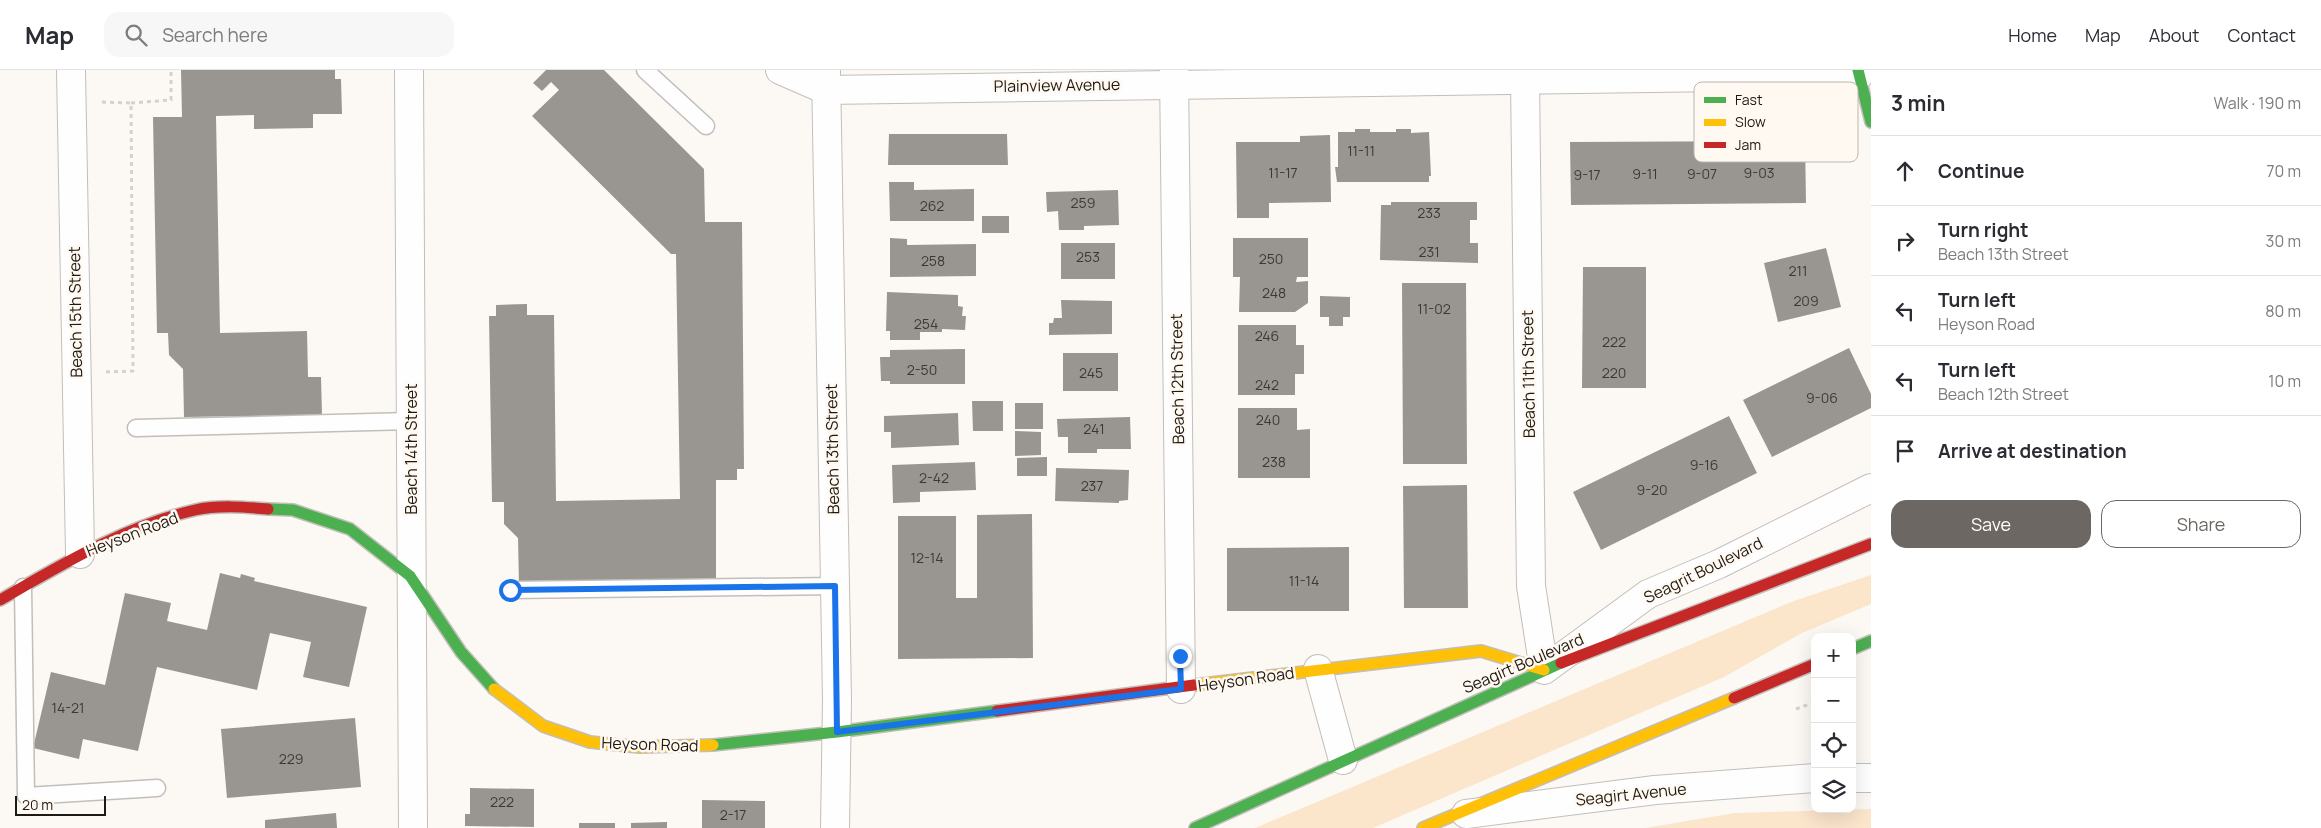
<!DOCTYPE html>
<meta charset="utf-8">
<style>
body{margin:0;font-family:Manrope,sans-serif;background:#f7f7f7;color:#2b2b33}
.controls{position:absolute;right:15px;bottom:15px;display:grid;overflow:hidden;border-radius:10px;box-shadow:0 5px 20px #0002}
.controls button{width:45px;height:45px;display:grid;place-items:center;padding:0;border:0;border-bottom:1px solid #e1e1e2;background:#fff;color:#2b2b33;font:25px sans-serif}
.scale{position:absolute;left:15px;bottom:12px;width:91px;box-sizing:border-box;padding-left:5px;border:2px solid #1e1913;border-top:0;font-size:14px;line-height:18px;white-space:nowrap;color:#1e1913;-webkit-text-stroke:4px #fff9f2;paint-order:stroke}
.stop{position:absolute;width:15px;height:15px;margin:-11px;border:4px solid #1a73e8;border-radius:50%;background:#fff}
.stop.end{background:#1a73e8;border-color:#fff;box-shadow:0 1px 5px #0008}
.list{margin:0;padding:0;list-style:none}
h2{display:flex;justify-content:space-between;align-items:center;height:65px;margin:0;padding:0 20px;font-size:21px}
h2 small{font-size:16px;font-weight:400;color:#7c7c81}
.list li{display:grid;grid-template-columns:32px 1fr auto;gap:15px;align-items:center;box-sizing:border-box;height:70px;padding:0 20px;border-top:1px solid #e1e1e2}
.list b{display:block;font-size:19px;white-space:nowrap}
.list p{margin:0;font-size:16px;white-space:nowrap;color:#7c7c81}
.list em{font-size:16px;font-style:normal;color:#7c7c81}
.actions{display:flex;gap:10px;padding:15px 20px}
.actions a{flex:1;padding:11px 0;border:1px solid #6c6762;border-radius:15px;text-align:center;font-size:18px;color:#6c6762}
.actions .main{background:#6c6762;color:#fff}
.icon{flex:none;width:28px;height:28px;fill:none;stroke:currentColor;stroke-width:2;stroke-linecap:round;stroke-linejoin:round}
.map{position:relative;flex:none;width:1871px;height:758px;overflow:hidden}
header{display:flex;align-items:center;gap:30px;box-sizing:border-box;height:70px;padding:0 25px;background:#fff;border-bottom:1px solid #e1e1e2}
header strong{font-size:24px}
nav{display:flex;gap:28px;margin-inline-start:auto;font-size:18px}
.search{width:350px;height:45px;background:#f7f7f7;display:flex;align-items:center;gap:12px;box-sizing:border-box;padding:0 18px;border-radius:15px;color:#7c7c81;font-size:19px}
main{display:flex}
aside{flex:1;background:#fff}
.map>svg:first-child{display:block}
.green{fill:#fbe5cb}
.building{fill:#999590}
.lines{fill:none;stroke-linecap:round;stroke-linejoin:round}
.lane-casing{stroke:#c2beb9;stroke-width:19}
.street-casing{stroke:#c2beb9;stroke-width:30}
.fast-casing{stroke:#c2beb9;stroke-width:14}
.slow-casing{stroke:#c2beb9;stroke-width:14}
.jam-casing{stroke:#c2beb9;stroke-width:14}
.path{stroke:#d3d2d0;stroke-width:3;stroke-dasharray:4 4;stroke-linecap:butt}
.lane{stroke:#fffefe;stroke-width:16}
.street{stroke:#fffefe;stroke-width:28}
.fast{stroke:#4caf50;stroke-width:11}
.slow{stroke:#ffc107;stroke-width:11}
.jam{stroke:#c62828;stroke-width:11}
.route{stroke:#1a73e8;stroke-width:6}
.labels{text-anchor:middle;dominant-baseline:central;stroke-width:5;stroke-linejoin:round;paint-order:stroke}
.number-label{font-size:14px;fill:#3d3832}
.street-label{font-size:16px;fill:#1e1913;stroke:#fff9f2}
.key{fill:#fff9f2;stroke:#bcb6af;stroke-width:1}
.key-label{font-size:14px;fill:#1e1913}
</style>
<header>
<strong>Map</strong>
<div class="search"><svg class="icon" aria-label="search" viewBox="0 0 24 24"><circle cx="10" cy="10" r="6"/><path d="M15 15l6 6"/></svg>Search here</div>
<nav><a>Home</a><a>Map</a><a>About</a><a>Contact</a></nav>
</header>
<main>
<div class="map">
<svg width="1871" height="758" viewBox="0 0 1871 758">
<rect width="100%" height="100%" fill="#fcf9f5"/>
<g class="green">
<polygon points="1871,505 1871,534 1802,563 1724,607 1373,758 1255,758 1791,532"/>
<polygon points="1871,739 1871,758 1645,758 1735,743"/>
</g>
<g class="building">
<polygon points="181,0 335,0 335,9 341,9 342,44 313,44 313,58 254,59 254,45 216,46 220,263 307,261 308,307 321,307 322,345 184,347 183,299 169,285 168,263 157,263 153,47 182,47"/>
<polygon points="546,0 604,0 704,99 705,152 742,152 744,399 737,399 737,410 716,410 716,513 519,515 518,468 504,454 504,432 492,432 489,246 496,246 496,235 527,234 527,245 554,245 556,431 680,429 676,184 671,184 532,46 559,20 551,12 542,21 533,13"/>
<polygon points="1355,59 1370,59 1370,62 1396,62 1396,59 1411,59 1411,63 1429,62 1431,106 1429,106 1429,112 1337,112 1335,97 1338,97 1338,62 1355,62"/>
<polygon points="889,64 1007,64 1008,95 888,95"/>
<polygon points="1330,65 1331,132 1269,133 1269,148 1237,148 1236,72 1300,72 1300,66"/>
<polygon points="1805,71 1806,133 1571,135 1570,72"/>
<polygon points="889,112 914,112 914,120 974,119 974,151 890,151"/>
<polygon points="1118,120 1119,155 1084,156 1084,160 1059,160 1058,141 1047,142 1046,122"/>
<polygon points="1391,132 1477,132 1477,150 1470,150 1470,173 1478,173 1478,193 1380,190 1381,135 1391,135"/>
<rect x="982" y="146" width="27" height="17"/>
<polygon points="890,168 907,169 907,175 976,174 976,206 890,207"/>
<polygon points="1233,168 1308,168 1308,207 1297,207 1296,212 1308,211 1308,233 1295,242 1239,242 1240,207 1233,207"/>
<rect x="1061" y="173" width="54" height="36"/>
<polygon points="1826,178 1841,237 1778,252 1764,193"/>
<polygon points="1583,197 1646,197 1646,318 1582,318"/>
<polygon points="1402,213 1466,213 1467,394 1403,394"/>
<polygon points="887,222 958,225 958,236 963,237 962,246 966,246 965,260 942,259 942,262 920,262 920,270 890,270 890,261 886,261"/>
<polygon points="1320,226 1350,227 1350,247 1343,247 1343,256 1329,256 1329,247 1320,247"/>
<polygon points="1061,230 1112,231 1112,264 1049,265 1049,253 1053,253 1054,248 1062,248"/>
<polygon points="1238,255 1296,255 1296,275 1304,275 1304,304 1295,304 1295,325 1238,325"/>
<polygon points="1849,278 1871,324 1871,338 1772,387 1743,330"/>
<polygon points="965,279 965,314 890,314 890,311 881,311 880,287 890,287 890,280"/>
<rect x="1063" y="283" width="55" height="38"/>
<polygon points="972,331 1003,331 1003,361 973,361"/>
<rect x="1015" y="333" width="28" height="26"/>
<polygon points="1238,338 1297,338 1297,360 1310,359 1310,408 1238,408"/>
<polygon points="958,343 959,375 891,378 891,362 884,362 884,346"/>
<polygon points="1729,346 1757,403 1601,480 1573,422"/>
<polygon points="1130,347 1131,379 1097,379 1097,383 1068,383 1068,367 1058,367 1057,349"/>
<polygon points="1015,361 1041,362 1041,385 1015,386"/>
<polygon points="1047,387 1047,406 1017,406 1017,388"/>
<polygon points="975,392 976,420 920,422 920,432 893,433 892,395"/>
<polygon points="1056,398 1129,400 1128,430 1119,431 1119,433 1055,431"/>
<polygon points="1467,415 1468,538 1404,538 1403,416"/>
<polygon points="1032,444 1033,588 898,589 898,446 956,446 956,528 977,528 977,445"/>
<polygon points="1349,477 1349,541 1227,541 1227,478"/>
<polygon points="220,503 240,508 241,504 255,508 254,511 367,537 349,617 303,607 311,572 270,563 257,620 157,597 138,681 83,669 79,689 33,678 51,602 105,615 125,523 171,533 167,551 207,560"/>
<polygon points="355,648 361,717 227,728 221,659"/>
<polygon points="470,718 534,719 534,757 465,756 465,744 470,744"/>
<polygon points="702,730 765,731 765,758 702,758"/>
<polygon points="336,743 337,758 265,758 265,750"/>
<polygon points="667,752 667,758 631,758 631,753"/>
<rect x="579" y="753" width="36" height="5"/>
</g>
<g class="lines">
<defs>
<g id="lane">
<polyline points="645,0 706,56"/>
<polyline points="136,358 411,351"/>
<polyline points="23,517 26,726 157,718"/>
<polyline points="510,520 835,516"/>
</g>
<g id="street">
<polyline points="71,0 80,484"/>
<polyline points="409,0 413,758"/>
<polyline points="780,0 826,20 1859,5"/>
<polyline points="1174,0 1181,619"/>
<polyline points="826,1 837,630 835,758"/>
<polyline points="1525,8 1531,516 1544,600 1648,524 1719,494 1871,418"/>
<polyline points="1318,599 1343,690"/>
<polyline points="1852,708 1871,708"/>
<polyline points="1466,744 1655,720 1815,708"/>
</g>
<g id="fast">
<polyline points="1858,0 1871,52"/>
<polyline points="268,439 293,440 350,459 410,506 461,582 494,619"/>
<polyline points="1852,579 1871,571"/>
<polyline points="713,675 837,662 997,641"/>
<polyline points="1195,758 1561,593"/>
</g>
<g id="slow">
<polyline points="1194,615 1481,581 1544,600"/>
<polyline points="494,619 543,656 590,672 639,677 713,675"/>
<polyline points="1423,758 1734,628"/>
</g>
<g id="jam">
<path d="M0,530c61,-35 125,-74 195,-90 23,-5 49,-3 73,-1"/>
<polyline points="1561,593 1871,474"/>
<polyline points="1734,628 1815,594"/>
<polyline points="997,641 1194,615"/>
</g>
</defs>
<use href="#lane" class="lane-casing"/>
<use href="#street" class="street-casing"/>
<use href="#fast" class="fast-casing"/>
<use href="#slow" class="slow-casing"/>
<use href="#jam" class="jam-casing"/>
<g class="path">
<polyline points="102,32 131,33 133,301 105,302"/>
<polyline points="131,33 171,30 171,0"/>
<polyline points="1796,639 1815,632"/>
</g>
<use href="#lane" class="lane"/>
<use href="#street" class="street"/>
<use href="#fast" class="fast"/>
<use href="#slow" class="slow"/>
<use href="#jam" class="jam"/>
</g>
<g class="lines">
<polyline class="route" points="510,520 835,516 837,662 1181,619 1180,586"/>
</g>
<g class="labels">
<g class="number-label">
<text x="1361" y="80">11-11</text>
<text x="1283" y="102">11-17</text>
<text x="1759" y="102">9-03</text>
<text x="1645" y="103">9-11</text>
<text x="1702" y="103">9-07</text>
<text x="1587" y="104">9-17</text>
<text x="1083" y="132">259</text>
<text x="932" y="135">262</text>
<text x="1429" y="142">233</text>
<text x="1429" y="181">231</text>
<text x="1088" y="186">253</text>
<text x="1271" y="188">250</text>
<text x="933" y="190">258</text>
<text x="1798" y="200">211</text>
<text x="1274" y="222">248</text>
<text x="1806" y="230">209</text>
<text x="1434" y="238">11-02</text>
<text x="926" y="253">254</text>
<text x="1267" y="265">246</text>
<text x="1614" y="271">222</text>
<text x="922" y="299">2-50</text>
<text x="1091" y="302">245</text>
<text x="1614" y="302">220</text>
<text x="1267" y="314">242</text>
<text x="1822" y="327">9-06</text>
<text x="1268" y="349">240</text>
<text x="1094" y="358">241</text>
<text x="1274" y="391">238</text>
<text x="1704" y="394">9-16</text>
<text x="934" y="407">2-42</text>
<text x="1092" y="415">237</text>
<text x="1652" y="419">9-20</text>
<text x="927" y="487">12-14</text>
<text x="1304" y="510">11-14</text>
<text x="68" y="637">14-21</text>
<text x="291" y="688">229</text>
<text x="502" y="731">222</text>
<text x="733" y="744">2-17</text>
</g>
<g class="street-label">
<text transform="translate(1057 15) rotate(-1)">Plainview Avenue</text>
<text transform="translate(75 242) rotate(-91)">Beach 15th Street</text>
<text transform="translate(1528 304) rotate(-91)">Beach 11th Street</text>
<text transform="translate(1177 309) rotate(-91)">Beach 12th Street</text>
<text transform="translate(411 379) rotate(-90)">Beach 14th Street</text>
<text transform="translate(832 379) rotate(-91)">Beach 13th Street</text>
<text transform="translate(132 464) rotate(-21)">Heyson Road</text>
<text transform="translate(1703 500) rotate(-26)">Seagrit Boulevard</text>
<text transform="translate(1523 593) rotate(-23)">Seagirt Boulevard</text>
<text transform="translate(1246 609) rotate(-8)">Heyson Road</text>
<text transform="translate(650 674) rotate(2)">Heyson Road</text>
<text transform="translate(1631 724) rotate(-6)">Seagirt Avenue</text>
</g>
</g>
<rect x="1694" y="12" width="164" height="80" rx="8" class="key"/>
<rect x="1704" y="27" width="22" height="6" fill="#4caf50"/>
<rect x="1704" y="49" width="22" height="7" fill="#ffc107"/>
<rect x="1704" y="72" width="22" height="6" fill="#c62828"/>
<g class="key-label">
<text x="1735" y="35">Fast</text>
<text x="1735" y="57">Slow</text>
<text x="1735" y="80">Jam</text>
</g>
</svg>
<div class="controls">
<button>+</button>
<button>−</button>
<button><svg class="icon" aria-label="locate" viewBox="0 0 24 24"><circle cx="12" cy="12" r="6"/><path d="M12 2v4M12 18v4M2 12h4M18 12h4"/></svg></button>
<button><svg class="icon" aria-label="layers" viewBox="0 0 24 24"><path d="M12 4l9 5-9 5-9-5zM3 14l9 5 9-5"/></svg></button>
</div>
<div class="scale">20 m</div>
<div class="stop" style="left:510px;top:520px"></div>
<div class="stop end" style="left:1180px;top:586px"></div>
</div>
<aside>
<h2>3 min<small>Walk · 190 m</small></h2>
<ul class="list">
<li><svg class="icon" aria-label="ahead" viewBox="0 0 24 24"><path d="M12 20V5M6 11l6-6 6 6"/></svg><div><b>Continue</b></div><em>70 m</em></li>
<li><svg class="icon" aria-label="right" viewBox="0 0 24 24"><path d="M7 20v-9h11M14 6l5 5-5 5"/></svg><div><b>Turn right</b><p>Beach 13th Street</p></div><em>30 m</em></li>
<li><svg class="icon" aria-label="left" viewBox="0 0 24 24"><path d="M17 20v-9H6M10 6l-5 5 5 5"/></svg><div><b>Turn left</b><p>Heyson Road</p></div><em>80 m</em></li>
<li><svg class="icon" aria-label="left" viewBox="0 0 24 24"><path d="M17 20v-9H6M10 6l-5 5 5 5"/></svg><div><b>Turn left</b><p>Beach 12th Street</p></div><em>10 m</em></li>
<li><svg class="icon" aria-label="arrive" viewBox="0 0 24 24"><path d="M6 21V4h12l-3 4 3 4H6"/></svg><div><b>Arrive at destination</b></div></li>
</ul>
<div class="actions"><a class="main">Save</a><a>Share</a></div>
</aside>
</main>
